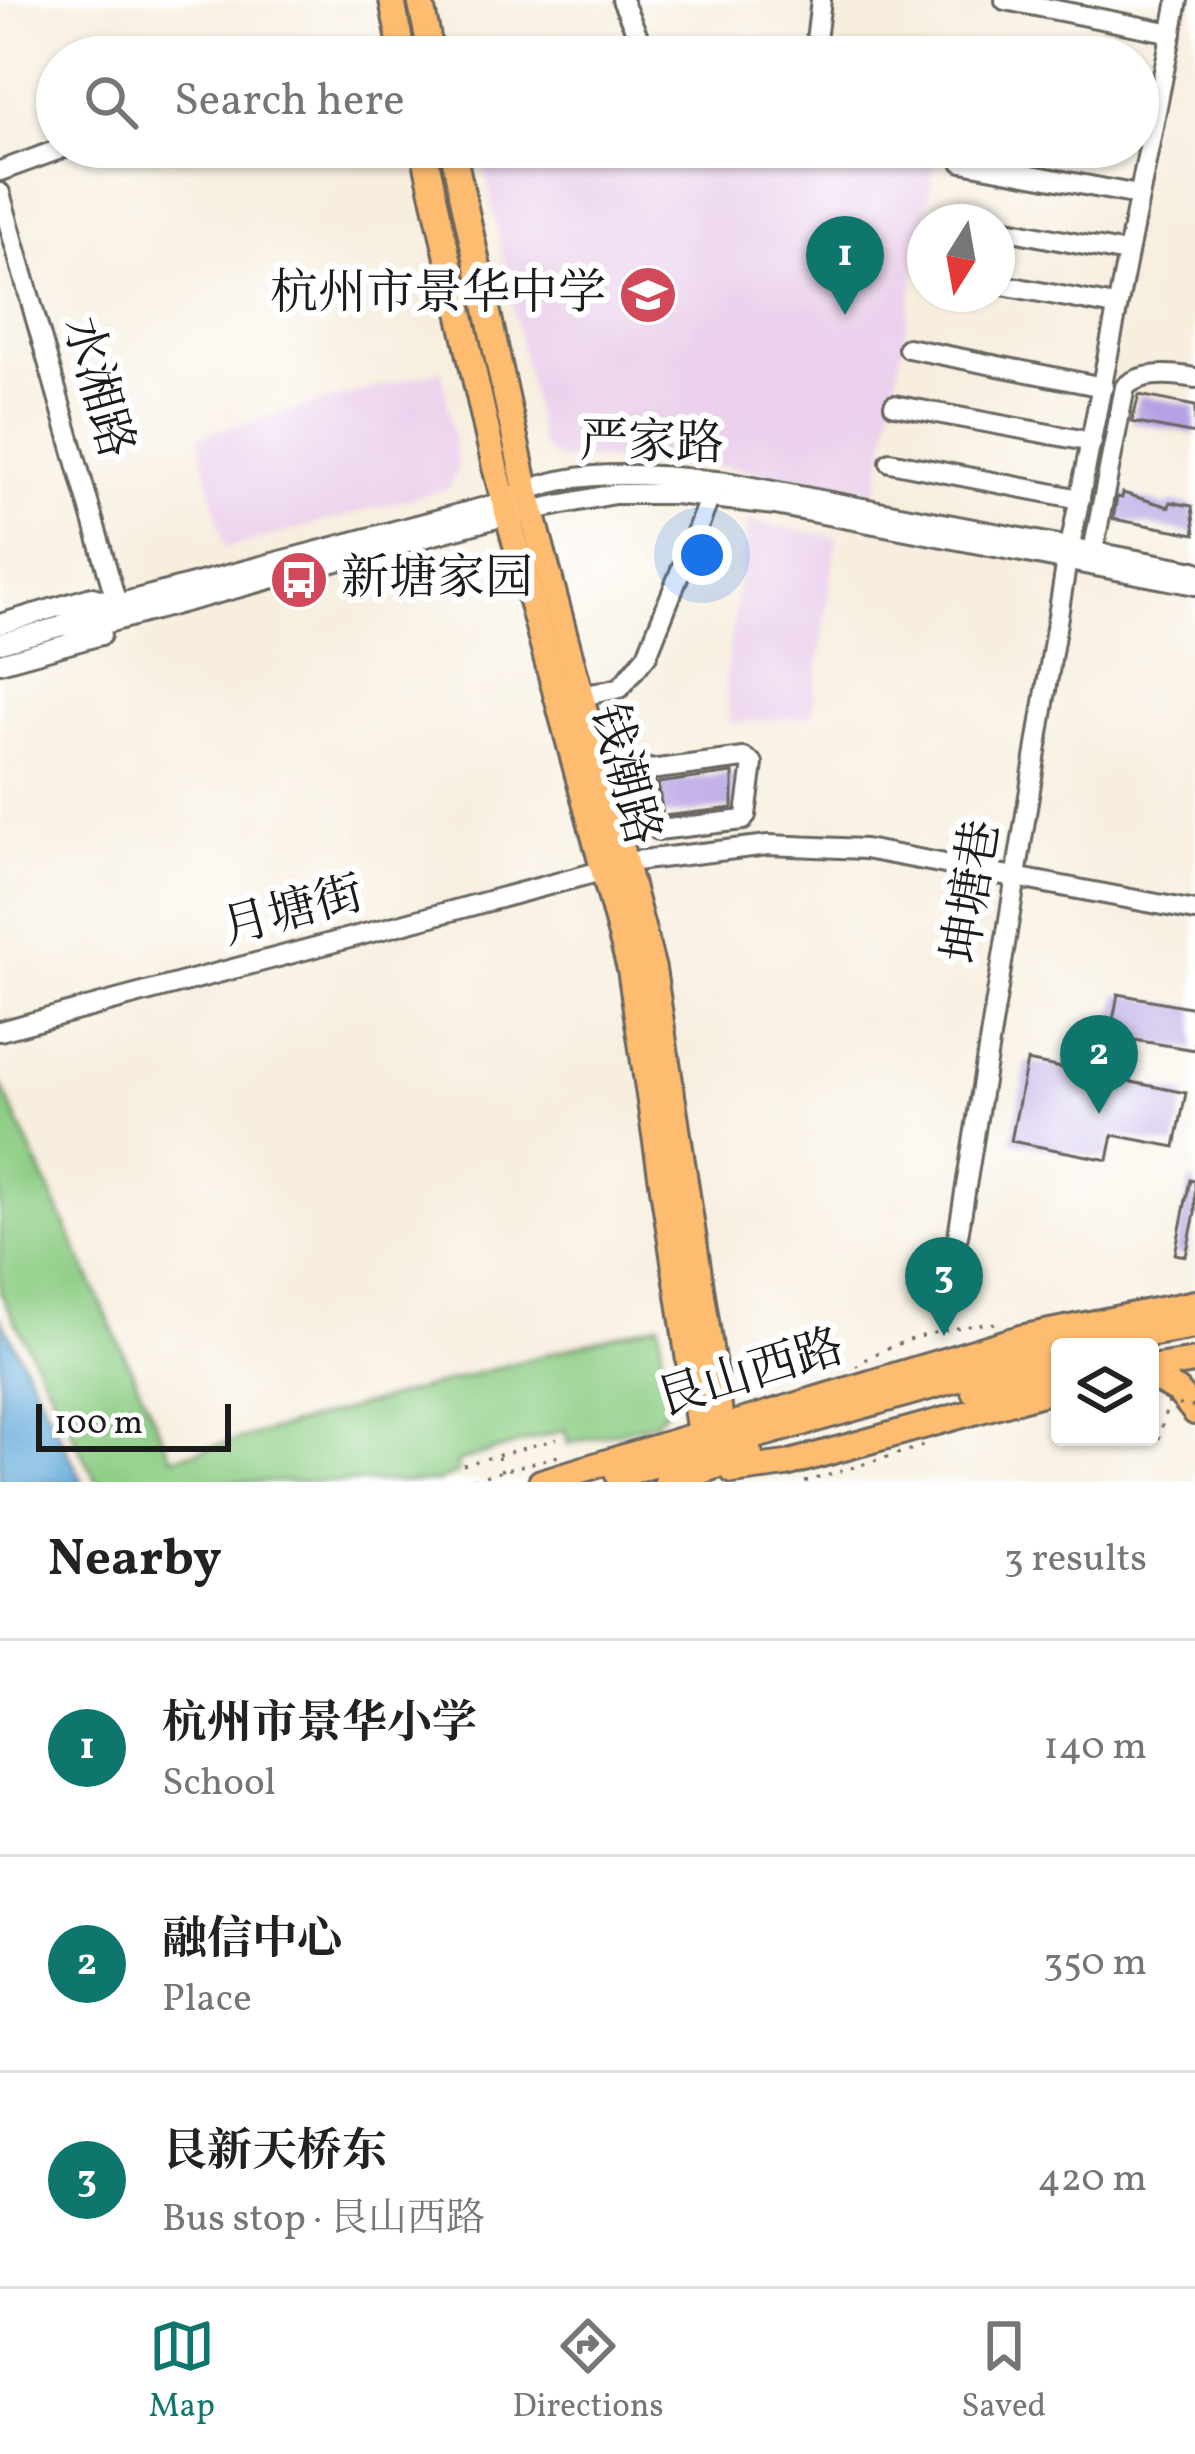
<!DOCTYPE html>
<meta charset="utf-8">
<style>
body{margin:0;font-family:Vollkorn,"Noto Serif SC",serif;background:#f2f2f2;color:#222}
.controls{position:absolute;right:36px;bottom:36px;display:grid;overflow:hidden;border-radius:12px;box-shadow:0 3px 9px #0004}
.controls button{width:108px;height:108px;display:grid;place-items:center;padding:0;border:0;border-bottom:3px solid #e0e0e0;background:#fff;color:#222;font:60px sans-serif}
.compass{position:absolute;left:907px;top:204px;width:108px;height:108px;border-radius:50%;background:#fff;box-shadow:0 3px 9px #0004;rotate:191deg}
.scale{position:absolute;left:36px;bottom:30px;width:195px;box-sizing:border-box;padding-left:12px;border:6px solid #1c1c1c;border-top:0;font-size:33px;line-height:42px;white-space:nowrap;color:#1c1c1c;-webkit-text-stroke:9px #fff;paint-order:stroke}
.you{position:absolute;left:702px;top:555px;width:42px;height:42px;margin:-30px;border:9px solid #fff;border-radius:50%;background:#1a73e8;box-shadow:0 0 0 18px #1a73e833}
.badge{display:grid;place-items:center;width:78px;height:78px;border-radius:50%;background:#0f766e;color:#fff;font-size:39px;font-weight:700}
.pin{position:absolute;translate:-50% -99px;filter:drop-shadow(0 3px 6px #0008)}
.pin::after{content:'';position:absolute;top:63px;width:42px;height:36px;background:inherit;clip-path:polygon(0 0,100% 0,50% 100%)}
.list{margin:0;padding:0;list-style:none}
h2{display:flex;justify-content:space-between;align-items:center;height:156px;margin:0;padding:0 48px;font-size:51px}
h2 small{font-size:39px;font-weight:400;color:#767676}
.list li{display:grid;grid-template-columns:78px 1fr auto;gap:36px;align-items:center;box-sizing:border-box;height:216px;padding:0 48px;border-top:3px solid #e0e0e0}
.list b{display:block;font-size:45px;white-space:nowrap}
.list p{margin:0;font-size:39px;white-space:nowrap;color:#767676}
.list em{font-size:39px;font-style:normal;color:#767676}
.icon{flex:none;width:66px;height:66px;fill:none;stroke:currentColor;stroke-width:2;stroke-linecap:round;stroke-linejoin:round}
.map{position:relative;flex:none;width:1195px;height:1482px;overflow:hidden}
.search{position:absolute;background:#fff;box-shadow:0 3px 9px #0004;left:36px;right:36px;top:36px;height:132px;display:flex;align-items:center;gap:30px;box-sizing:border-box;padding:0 42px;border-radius:66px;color:#767676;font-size:45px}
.sheet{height:804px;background:#fff}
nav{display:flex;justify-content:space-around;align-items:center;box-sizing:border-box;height:168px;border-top:3px solid #e0e0e0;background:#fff;font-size:33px;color:#767676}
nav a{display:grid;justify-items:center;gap:6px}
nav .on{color:#0f766e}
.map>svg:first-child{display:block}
.built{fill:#ebd1ec}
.green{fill:#8dcd84;stroke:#547450;stroke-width:3}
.water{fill:#63aada;stroke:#40637b;stroke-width:3}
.building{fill:#b5a1e3}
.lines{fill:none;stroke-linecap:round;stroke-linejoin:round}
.minor-casing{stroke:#696660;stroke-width:24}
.major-casing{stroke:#696660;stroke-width:30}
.path{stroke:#696660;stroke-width:3;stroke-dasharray:3 9;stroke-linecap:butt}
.minor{stroke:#fff;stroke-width:18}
.major{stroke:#fdbc6f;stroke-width:24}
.path-bridge{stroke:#696660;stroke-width:3;stroke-dasharray:3 9;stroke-linecap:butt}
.labels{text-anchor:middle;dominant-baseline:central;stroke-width:12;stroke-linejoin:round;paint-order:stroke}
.poi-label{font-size:48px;fill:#1c1c1c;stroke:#fff;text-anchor:end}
.street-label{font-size:48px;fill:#1c1c1c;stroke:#fff}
</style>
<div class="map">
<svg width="1195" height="1482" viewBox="0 0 1195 1482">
<rect width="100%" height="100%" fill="#fff"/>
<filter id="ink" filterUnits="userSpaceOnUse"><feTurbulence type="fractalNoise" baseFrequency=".00833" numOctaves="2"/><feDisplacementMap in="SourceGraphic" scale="24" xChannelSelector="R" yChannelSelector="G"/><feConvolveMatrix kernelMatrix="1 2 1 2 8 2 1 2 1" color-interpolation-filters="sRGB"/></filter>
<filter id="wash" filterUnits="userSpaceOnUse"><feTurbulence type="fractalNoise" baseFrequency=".004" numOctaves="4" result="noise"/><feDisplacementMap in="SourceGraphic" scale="48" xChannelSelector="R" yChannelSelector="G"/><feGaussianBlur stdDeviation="2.7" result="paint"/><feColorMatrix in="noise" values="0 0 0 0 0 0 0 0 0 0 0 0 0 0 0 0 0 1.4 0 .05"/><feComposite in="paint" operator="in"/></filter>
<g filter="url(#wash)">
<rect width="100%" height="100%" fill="#f7eede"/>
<g class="built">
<polygon points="480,147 867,147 935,162 877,491 665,457 567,461 551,456 541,444"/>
<polygon points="442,370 458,468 449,488 225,549 198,436"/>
<polygon points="748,521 837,537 812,716 730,723 725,677"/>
</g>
<polygon class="green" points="0,1082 172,1458 659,1323 668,1407 655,1423 568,1444 565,1430 457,1462 458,1473 437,1482 97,1482 0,1292"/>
<polygon class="water" points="0,1316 83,1482 0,1482"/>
<g id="blocks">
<g class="building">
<polygon points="1139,395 1195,406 1195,434 1132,422"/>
<polygon points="1123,493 1169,507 1170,502 1192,506 1195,534 1113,519 1117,497 1122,498"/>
<polygon points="733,773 733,808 663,816 658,783"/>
<polygon points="1118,994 1195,1008 1195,1050 1110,1036"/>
<polygon points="1027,1061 1186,1093 1175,1147 1113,1135 1108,1160 1011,1141"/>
<polygon points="1190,1180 1195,1181 1195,1213 1186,1256 1175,1254"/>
</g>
</g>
</g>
<g filter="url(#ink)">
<use href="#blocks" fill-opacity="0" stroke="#696660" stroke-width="3"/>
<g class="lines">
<defs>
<g id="minor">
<polyline points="622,0 647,57"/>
<polyline points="1005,0 1172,33"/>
<polyline points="814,57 821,0"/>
<polyline points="962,162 1138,195"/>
<polyline points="0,171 66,147"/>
<polyline points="0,193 117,604"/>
<polyline points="952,220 964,222"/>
<polyline points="997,228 1126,253"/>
<polyline points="997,284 1115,306"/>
<polyline points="908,348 1103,387"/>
<polyline points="894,405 1092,442"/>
<polyline points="890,462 1080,499"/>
<polyline points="1070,547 1178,0"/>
<path d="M1093,552l32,-165c17,-16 48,-13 70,-9"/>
<polyline points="0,624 92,597 117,604"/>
<polyline points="62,626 85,629 508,515 614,494 675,494 775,505 1195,585"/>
<path d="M0,643l62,-17 18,-11 37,-11 387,-102c64,-38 151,-27 222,-20l469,89"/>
<polyline points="0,663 101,635"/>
<polyline points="582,696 620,688 647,655 710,497"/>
<polyline points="603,774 642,766 650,770 744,758 753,764 746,815 743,820 658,830 651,824 642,766"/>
<polyline points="627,862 768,845 865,849 1195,911"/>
<polyline points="0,1031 605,870"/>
<polyline points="958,1236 1067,560"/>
</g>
<g id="major">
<polyline points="392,0 403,57"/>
<polyline points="420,0 432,57"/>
<polyline points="423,147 495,467 630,969 700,1434"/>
<polyline points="452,147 526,489 653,969 722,1427"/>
<polyline points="1073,1347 1195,1326"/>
<polyline points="1150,1368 1195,1361"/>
<polyline points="1150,1375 1178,1391 1195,1412"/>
<polyline points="974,1391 1060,1369"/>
<polyline points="733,1471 786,1464 1060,1388"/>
<polyline points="618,1475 1060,1350"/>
<polyline points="541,1482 1020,1338 1195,1303"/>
<polyline points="667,1482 750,1455"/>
</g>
</defs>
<use href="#minor" class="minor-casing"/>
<use href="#major" class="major-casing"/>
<g class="path">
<path d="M856,1367c32,-27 101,-42 143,-44"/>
<polyline points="1159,1439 1167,1405"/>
<polyline points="463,1465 557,1439"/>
<polyline points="462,1482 566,1454"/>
<polyline points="805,1482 930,1444"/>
</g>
<use href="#minor" class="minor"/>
<use href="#major" class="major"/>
<g class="path-bridge">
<polyline points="1167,1403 1195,1407"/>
<polyline points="498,1457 505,1482"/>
</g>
</g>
</g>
<defs>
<symbol id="school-disc" viewBox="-11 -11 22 22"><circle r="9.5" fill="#d1495b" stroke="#fff"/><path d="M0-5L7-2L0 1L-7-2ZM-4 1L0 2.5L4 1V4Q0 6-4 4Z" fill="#fff"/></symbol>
<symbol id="bus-disc" viewBox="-11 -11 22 22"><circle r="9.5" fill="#d1495b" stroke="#fff"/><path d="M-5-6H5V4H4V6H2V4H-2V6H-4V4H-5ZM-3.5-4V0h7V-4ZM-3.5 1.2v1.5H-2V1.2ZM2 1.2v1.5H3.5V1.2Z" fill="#fff"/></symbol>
</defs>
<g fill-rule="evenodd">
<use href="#school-disc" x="615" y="262" width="66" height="66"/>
<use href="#bus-disc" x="266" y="547" width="66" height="66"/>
</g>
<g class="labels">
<g class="poi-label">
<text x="606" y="295">杭州市景华中学</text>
<text x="341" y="580" text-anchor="start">新塘家园</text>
</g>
<g class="street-label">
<text transform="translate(96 388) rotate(74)">水湘路</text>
<text transform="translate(652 445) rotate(1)">严家路</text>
<text transform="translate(623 775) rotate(75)">钱潮路</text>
<text transform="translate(974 892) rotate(-81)">坤塘巷</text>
<text transform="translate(293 913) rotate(-15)">月塘街</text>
<text transform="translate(751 1375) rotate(-17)">艮山西路</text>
</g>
</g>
</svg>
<div class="controls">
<button><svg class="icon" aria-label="layers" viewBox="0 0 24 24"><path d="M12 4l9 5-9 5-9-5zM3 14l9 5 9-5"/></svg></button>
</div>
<svg class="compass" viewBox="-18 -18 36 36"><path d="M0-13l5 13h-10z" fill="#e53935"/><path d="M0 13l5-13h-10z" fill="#767676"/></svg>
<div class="scale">100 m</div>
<div class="you"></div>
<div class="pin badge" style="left:845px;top:315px">1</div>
<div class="pin badge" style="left:1099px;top:1114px">2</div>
<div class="pin badge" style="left:944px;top:1336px">3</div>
<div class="search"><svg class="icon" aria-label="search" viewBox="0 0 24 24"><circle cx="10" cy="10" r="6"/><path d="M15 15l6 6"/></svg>Search here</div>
</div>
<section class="sheet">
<h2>Nearby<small>3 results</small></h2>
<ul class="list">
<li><span class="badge">1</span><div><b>杭州市景华小学</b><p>School</p></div><em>140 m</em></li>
<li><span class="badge">2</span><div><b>融信中心</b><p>Place</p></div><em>350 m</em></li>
<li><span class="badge">3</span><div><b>艮新天桥东</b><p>Bus stop · 艮山西路</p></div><em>420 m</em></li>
</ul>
</section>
<nav>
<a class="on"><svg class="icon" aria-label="map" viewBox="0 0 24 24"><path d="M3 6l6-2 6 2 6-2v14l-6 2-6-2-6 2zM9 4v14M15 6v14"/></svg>Map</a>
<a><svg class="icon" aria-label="directions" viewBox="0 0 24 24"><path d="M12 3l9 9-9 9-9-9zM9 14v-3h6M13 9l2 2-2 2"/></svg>Directions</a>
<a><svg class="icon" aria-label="saved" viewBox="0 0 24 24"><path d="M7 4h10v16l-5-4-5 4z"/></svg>Saved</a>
</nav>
